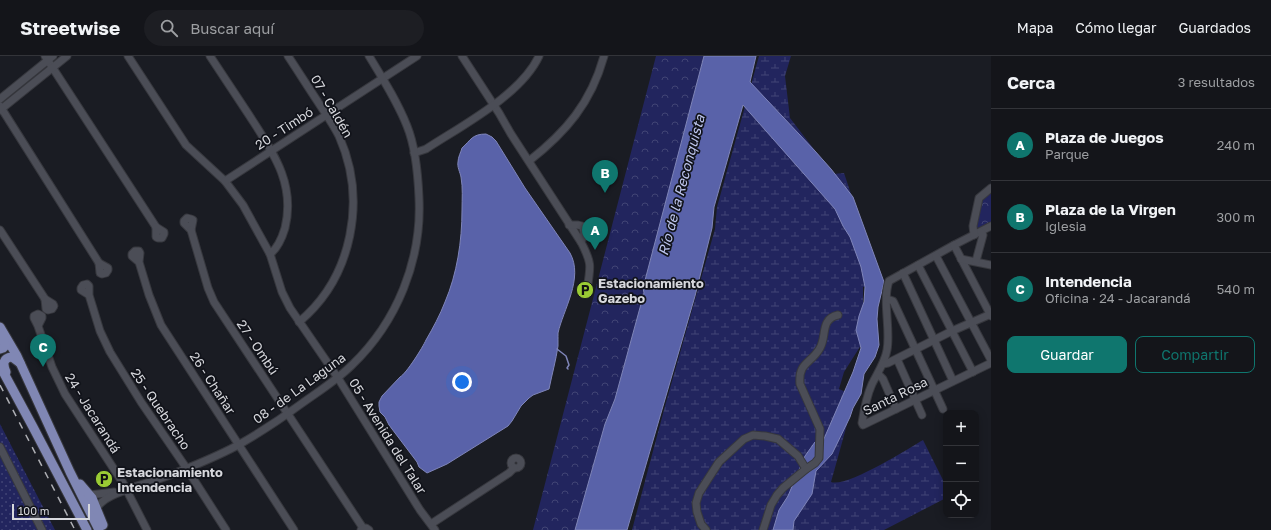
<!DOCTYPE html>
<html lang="es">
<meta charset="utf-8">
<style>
body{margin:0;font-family:"Golos Text",sans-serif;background:#1d1e23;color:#f1f3f6}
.controls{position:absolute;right:12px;bottom:12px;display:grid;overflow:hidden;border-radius:8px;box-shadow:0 2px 10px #0003}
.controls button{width:36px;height:36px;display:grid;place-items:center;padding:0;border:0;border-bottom:1px solid #333439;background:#14151a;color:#f1f3f6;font:20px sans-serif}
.scale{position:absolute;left:12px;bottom:10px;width:78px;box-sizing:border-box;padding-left:4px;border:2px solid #d7d8dd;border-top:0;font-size:11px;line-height:14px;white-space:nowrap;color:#d7d8dd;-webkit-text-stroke:3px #11131a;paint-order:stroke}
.you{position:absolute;left:462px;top:326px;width:14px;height:14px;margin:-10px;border:3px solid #fff;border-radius:50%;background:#1a73e8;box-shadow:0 0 0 6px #1a73e833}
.badge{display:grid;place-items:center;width:26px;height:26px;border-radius:50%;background:#0f766e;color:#fff;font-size:13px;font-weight:700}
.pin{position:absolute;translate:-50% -33px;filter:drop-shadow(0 1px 2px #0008)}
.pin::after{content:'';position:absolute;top:21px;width:14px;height:12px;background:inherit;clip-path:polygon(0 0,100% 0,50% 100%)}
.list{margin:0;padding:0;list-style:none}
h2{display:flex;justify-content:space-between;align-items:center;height:52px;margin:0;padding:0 16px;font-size:17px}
h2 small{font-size:13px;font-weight:400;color:#9d9fa2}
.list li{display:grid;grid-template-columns:26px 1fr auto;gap:12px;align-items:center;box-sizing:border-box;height:72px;padding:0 16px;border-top:1px solid #333439}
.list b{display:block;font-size:15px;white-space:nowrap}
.list p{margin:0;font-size:13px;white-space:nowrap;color:#9d9fa2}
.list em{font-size:13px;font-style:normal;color:#9d9fa2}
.actions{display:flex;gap:8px;padding:12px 16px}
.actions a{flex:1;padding:9px 0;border:1px solid #0f766e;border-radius:8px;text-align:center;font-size:14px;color:#0f766e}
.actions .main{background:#0f766e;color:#fff}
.icon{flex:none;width:22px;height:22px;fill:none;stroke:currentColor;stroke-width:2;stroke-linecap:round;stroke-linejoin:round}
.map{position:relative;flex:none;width:991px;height:474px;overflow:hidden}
header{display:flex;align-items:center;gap:24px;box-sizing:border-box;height:56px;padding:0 20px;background:#14151a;border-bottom:1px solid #333439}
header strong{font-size:19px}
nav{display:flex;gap:22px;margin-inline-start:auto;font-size:14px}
.search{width:280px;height:36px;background:#1d1e23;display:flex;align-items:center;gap:10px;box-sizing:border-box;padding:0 14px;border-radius:22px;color:#9d9fa2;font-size:15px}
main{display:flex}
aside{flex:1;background:#14151a}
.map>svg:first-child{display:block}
.grass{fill:url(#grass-dots)}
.forest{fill:url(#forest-crowns)}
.wetland{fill:url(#wetland-marsh)}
.water{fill:#5962a9;stroke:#7f85b9}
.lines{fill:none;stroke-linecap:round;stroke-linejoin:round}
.stream{stroke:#7f85b9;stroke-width:1.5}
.minor-casing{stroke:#37383e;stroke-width:9}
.major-casing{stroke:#37383e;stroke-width:11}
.minor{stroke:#4b4d56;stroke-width:7}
.major{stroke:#8087b4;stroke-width:9}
.rail{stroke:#aeafb4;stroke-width:1.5;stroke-dasharray:7 7;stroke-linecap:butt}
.labels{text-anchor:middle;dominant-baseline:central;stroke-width:3.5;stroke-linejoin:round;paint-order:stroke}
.street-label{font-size:13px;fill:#d7d8dd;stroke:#11131a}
.poi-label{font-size:13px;font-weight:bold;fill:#d7d8dd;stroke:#11131a;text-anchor:start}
.water-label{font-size:14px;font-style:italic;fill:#bdc5ed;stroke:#11131a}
</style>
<header>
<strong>Streetwise</strong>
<div class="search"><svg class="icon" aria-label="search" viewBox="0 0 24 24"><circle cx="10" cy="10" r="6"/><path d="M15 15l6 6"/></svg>Buscar aquí</div>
<nav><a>Mapa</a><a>Cómo llegar</a><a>Guardados</a></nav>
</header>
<main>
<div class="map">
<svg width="991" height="474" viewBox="0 0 991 474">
<defs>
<pattern id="grass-dots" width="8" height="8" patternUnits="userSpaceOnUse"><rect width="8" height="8" fill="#22255e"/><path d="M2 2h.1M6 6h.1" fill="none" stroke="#414475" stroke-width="1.8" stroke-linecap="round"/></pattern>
<pattern id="forest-crowns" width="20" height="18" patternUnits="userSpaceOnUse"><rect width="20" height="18" fill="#22255e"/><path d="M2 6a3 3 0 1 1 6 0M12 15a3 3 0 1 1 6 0" fill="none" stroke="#414475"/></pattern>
<pattern id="wetland-marsh" width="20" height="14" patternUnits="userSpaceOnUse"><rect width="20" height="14" fill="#22255e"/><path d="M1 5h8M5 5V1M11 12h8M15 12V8" fill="none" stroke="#414475"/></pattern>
</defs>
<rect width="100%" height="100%" fill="#1a1c23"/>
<polygon class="grass" points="0,368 55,474 0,474"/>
<g class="forest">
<polygon points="656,0 704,0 643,232 644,237 641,248 615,343 605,368 575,474 533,474"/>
<polygon points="991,134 991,166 978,172 975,170 980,143"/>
</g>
<path class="wetland" d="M759,0h32l-6,20 5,42 43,56 11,-1 37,110 -18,4v55l-19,30 -5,17 16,7 -24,86c15,6 77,-33 92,-42l23,46v12l-62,32h-252l33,-124 50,-177 2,-22z"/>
<g class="water">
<polygon points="704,0 756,0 750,26 815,95 831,113 853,141 884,226 878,251 877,263 879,289 875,301 864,318 861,338 853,352 850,361 832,398 816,415 812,438 794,465 793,474 773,474 779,454 788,440 805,400 815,386 823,385 853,316 861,292 856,274 859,260 864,246 865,231 861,211 850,181 843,170 835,153 743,49 714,151 712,172 695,240 627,474 575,474 605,368 615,343 641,248 644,237 643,232"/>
<path d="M486,78l6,3 4,4 29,47 45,65c14,25 -7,57 -12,80 0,5 0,9 0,13 -2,14 -6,28 -9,43l-16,6 -4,3 -8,8 -9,15 -4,5 -61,38 -20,9 -8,-6 -2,-5 -28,-37 -4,-8 -5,-5 -1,-6v-4l3,-6 18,-19c6,-3 23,-30 26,-37 7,-12 14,-25 19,-38 12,-28 17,-61 17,-92 0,-11 1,-22 -1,-33 -1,-5 -4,-10 -3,-15 0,-5 3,-10 4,-14 9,-8 10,-14 24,-14z"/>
</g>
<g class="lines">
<polyline class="stream" points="557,293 566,300 569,309 567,312 568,313"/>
<defs>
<g id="minor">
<polyline points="45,0 156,171"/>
<polyline points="128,0 186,89 225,125 243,149 270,198 282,236 290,252 338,322 420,454 435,474"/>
<path d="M210,0c13,20 26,39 39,59 23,36 47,68 36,113 -3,10 -7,20 -15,26"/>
<path d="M288,0c10,15 20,31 30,46 7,11 15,22 21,34 28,63 14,141 -40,186"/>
<polyline points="462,0 499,57 511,78 581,186"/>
<polyline points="0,43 53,0"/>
<polyline points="0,50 99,207"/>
<polyline points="0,54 67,0"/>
<path d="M414,97l12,-4c35,-23 95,-54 113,-93"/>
<path d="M529,105c37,-29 62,-58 75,-105"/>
<polyline points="225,125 417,0"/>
<polygon points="187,162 191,163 193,164 191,174 184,167 184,165"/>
<path d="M569,169h9l4,1c3,5 2,11 -1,16 11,21 10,24 6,47"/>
<path d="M991,170l-37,19 -65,36c-7,20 2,48 -2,69 -2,12 -9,22 -15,34 -5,11 -8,26 -10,39l1,2 128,-62"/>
<polygon points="156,171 164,176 164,178 162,182 158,182 156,181"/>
<polyline points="0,174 45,243"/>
<polyline points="191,174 208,232 214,246 363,472"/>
<polyline points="974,179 973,170 979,142 991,132"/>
<polyline points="954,189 991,260"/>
<polyline points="936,200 991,304"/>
<polyline points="961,203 991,209"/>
<polyline points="976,205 983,179 981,176"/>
<polyline points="139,206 132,200 132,198 135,195 139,195 140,197 139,206 149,239 161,269 294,474"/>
<polygon points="99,207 108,212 108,214 106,217 102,218 100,217"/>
<polyline points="918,209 973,316"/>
<polyline points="903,217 953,325"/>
<polyline points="89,239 81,234 81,232 83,229 87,228 89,230 89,239 100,275 110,296 141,346 187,413 226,474"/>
<polygon points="45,243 53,248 54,250 52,253 48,254 46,253"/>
<polyline points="887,243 893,245 894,247 943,353"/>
<polyline points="38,270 42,262 42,260 38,258 34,260 34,262 38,270 52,311 65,338 123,427 147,474"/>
<polyline points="897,303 922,359"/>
<polyline points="883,308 888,307 952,275 991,258"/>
<polyline points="878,318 883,323 896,353"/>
<polyline points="0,391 42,474"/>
<circle cx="516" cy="407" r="5"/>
<polyline points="90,439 114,436"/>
<path d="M96,453c2,-3 3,-5 6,-7 7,-7 19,-10 29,-14 19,-6 38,-12 57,-20 17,-7 36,-15 52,-24 21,-12 42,-26 61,-40 18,-13 36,-24 51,-39 45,-43 70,-105 67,-167 -1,-24 -3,-50 -12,-72 -10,-25 -24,-47 -38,-70"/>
<polyline points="431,468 509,417 514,412"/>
<polyline points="361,474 366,472 369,474"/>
<polyline points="706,474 701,468 697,456 696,447 699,437 719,406 744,383 753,379 765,380 778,383 798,400 806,413"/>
<path d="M763,474l8,-25 6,-10 6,-7 23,-19 9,-6 4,-5 1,-29 -20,-45c-2,-22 11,-20 20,-36 7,-12 0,-29 18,-33"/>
</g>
<g id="major">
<polyline points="0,271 17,300 70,416 99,474"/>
<polyline points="0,293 3,292 5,290 3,280"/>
<polyline points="0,310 33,371 87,474"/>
<path d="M6,316c-3,-7 -4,-14 6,-15l8,6"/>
<polyline points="80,428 92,442 103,469"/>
</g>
</defs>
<use href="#minor" class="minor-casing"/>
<use href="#major" class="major-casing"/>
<use href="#minor" class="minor"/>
<use href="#major" class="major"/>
<polyline class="rail" points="0,329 75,474"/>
</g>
<defs>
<symbol id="parking-disc" viewBox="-11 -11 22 22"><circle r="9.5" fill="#9acb34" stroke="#11131a"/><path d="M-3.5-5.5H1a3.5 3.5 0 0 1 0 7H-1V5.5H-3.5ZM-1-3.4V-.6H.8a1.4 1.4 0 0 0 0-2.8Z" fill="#111"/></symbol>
</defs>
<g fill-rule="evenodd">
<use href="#parking-disc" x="575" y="224" width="20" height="20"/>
<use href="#parking-disc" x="94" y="413" width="20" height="20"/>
</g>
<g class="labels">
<g class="street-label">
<text transform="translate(332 50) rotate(60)">07 - Caldén</text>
<text transform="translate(284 72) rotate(-33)">20 - Timbó</text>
<text transform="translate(258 291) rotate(56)">27 - Ombú</text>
<text transform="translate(213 327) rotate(57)">26 - Chañar</text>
<text transform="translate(299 332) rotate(-36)">08 - de La Laguna</text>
<text transform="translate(895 340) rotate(-26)">Santa Rosa</text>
<text transform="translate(161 353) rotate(56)">25 - Quebracho</text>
<text transform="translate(93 357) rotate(58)">24 - Jacarandá</text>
<text transform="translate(388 380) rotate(58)">05 - Avenida del Talar</text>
</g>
<g class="poi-label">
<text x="598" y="227">Estacionamiento<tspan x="598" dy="15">Gazebo</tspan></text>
<text x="117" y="416">Estacionamiento<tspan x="117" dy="15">Intendencia</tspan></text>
</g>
<g class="water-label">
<text transform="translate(681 129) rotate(-75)">Río de la Reconquista</text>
</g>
</g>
</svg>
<div class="controls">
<button>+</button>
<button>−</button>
<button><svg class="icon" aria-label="locate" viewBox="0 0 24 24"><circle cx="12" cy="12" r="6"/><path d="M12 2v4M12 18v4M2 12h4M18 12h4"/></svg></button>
</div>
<div class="scale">100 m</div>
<div class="you"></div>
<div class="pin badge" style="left:595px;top:194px">A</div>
<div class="pin badge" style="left:605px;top:137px">B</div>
<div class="pin badge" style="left:43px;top:311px">C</div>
</div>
<aside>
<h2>Cerca<small>3 resultados</small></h2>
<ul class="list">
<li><span class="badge">A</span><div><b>Plaza de Juegos</b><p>Parque</p></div><em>240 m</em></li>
<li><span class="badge">B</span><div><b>Plaza de la Virgen</b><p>Iglesia</p></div><em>300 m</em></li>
<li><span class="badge">C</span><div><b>Intendencia</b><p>Oficina · 24 - Jacarandá</p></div><em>540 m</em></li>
</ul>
<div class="actions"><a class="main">Guardar</a><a>Compartir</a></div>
</aside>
</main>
